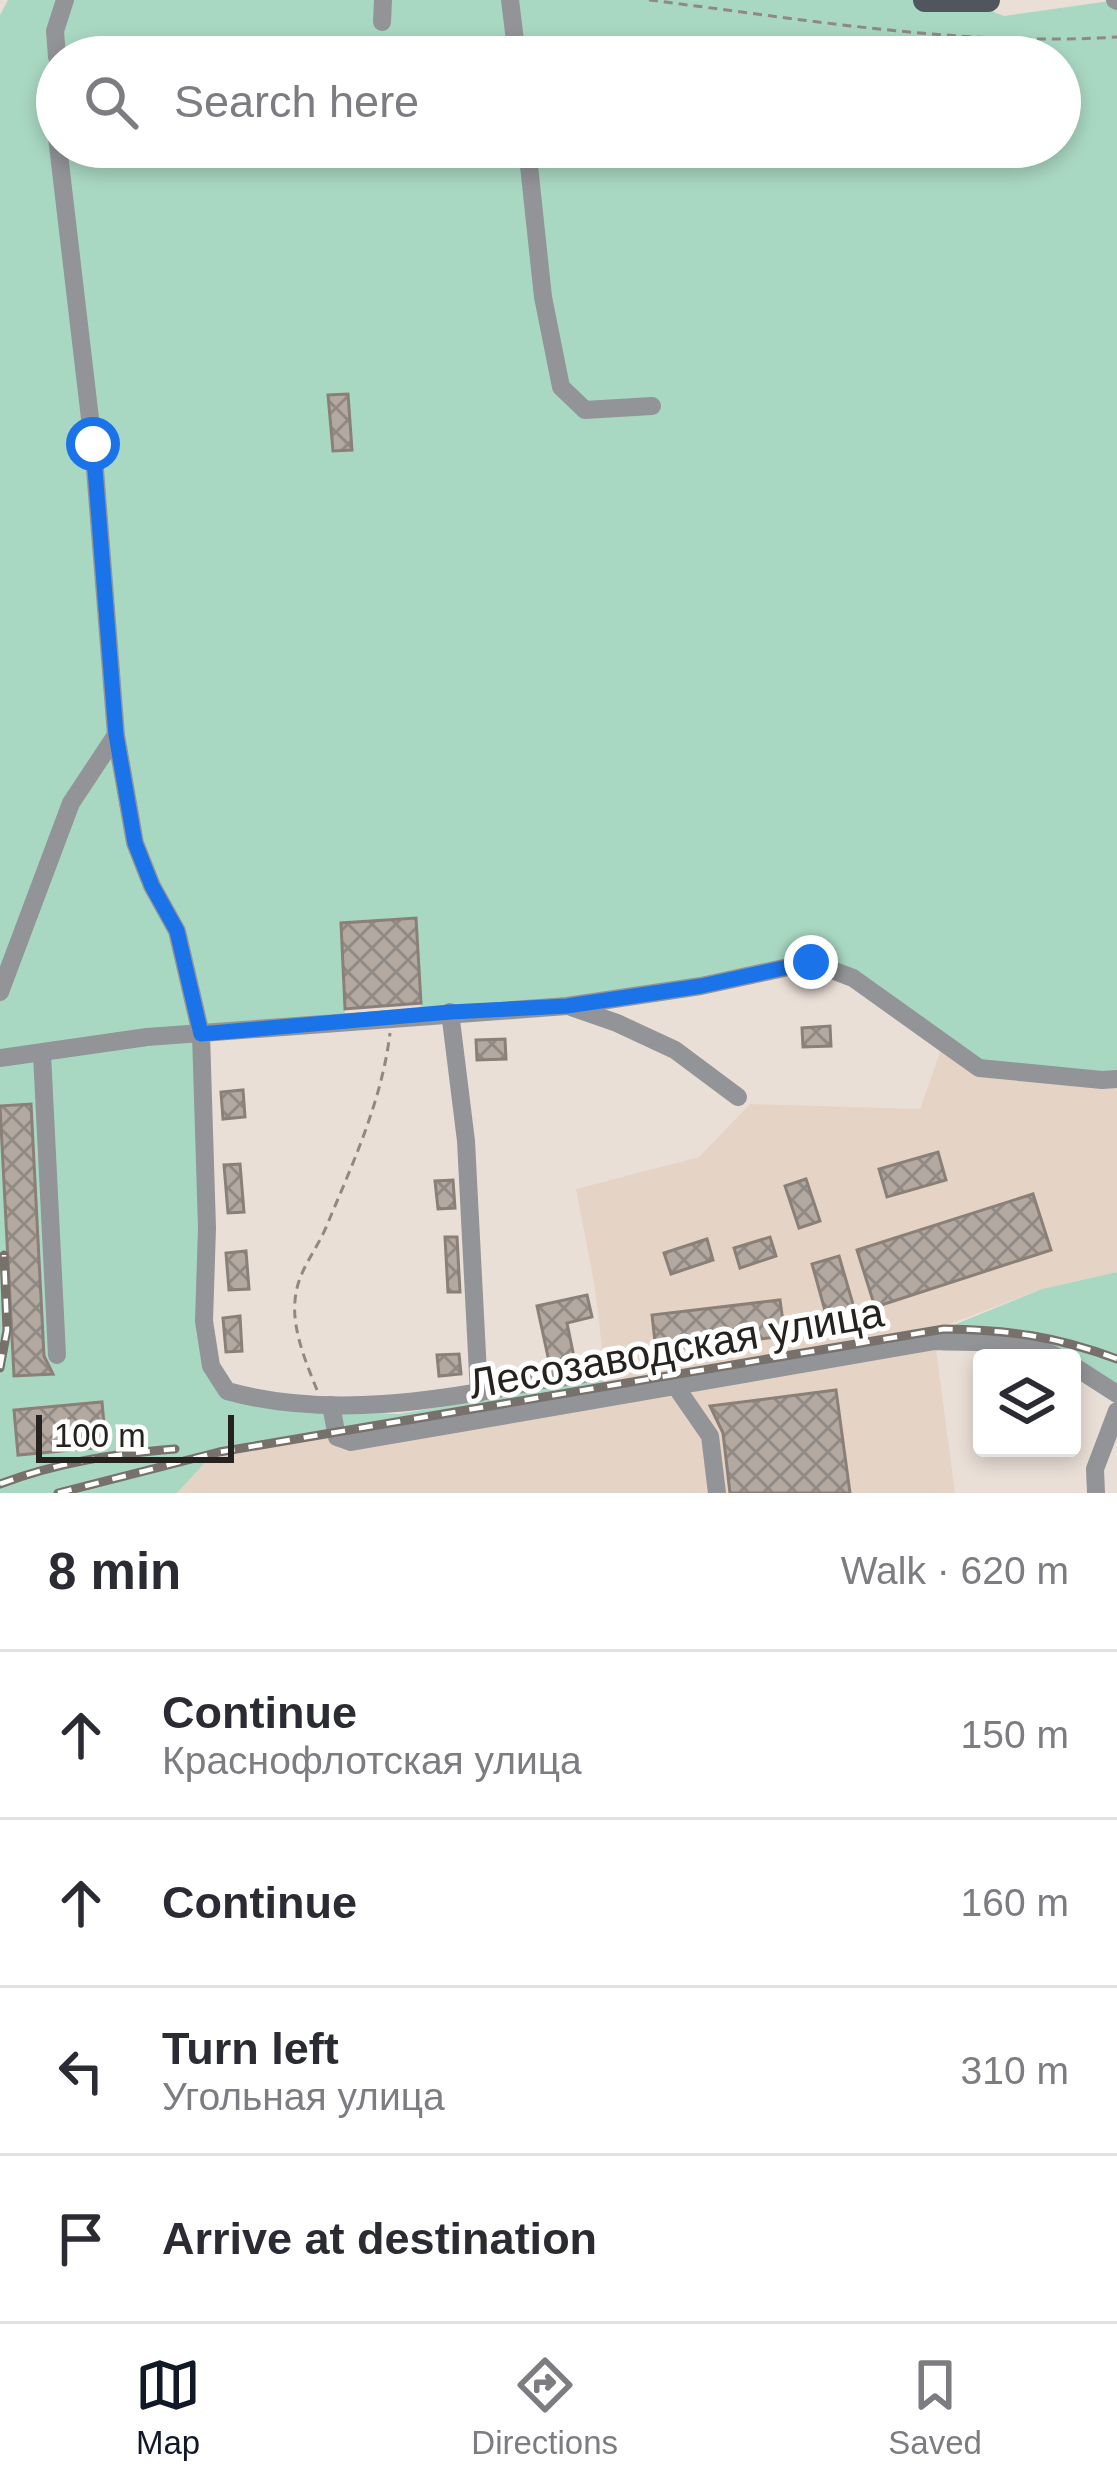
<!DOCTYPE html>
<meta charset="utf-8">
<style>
body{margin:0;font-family:Arial,sans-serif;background:#f7f7f7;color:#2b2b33}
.controls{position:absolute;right:36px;bottom:36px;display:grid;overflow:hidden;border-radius:12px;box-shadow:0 6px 18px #0003}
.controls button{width:108px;height:108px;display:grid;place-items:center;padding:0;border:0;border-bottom:3px solid #e1e1e2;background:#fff;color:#2b2b33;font:60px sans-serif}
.scale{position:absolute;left:36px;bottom:30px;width:198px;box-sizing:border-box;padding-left:12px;border:6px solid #26221f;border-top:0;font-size:33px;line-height:42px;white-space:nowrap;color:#26221f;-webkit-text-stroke:9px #fff;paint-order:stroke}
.stop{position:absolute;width:36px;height:36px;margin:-27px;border:9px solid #1a73e8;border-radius:50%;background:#fff}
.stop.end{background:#1a73e8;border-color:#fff;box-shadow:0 3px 12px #0008}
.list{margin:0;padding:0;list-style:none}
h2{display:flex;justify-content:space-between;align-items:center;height:156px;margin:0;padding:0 48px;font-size:51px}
h2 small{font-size:39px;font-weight:400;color:#7c7c81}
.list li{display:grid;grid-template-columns:78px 1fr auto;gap:36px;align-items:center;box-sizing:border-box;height:168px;padding:0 48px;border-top:3px solid #e1e1e2}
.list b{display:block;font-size:45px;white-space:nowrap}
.list p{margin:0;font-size:39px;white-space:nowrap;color:#7c7c81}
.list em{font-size:39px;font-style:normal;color:#7c7c81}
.icon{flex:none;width:66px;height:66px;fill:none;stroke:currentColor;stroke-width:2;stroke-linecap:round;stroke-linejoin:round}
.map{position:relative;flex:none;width:1117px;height:1493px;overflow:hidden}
.search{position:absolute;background:#fff;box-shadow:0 6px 18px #0003;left:36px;right:36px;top:36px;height:132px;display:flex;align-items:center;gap:30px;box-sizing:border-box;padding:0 42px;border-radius:66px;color:#7c7c81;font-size:45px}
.sheet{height:828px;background:#fff}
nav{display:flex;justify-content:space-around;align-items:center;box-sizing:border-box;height:168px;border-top:3px solid #e1e1e2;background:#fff;font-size:33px;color:#7c7c81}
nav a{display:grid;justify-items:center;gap:6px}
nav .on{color:#111827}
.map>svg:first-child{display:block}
.built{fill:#e5d4c6}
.green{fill:#a9d8c2;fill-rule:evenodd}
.building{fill:url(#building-cross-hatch);stroke:#8a8078;stroke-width:3}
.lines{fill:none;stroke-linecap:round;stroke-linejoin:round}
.path{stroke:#908983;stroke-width:3;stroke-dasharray:9 6;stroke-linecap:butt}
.minor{stroke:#929498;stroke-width:18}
.major{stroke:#51555d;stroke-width:24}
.rail-casing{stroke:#77706b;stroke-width:9}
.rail{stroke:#fff;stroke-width:4.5;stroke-dasharray:14;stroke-linecap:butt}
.route{stroke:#1a73e8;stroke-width:15}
.labels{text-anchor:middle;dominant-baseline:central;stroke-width:10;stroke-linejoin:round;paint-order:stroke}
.street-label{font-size:42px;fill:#26221f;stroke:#fff}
</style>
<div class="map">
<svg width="1117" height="1493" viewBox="0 0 1117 1493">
<defs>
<pattern id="building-cross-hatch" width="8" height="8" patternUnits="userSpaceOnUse" patternTransform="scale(3)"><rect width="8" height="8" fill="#b3a9a1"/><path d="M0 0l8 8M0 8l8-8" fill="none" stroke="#918983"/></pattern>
</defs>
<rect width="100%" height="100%" fill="#eadfd7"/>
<g class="built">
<polygon points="943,1044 1117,1079 1117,1272 1042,1289 944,1326 606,1382 595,1288 576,1189 699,1157 750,1104 920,1109"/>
<polygon points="935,1341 955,1493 177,1493 214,1453"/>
</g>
<g class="green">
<path d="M8,0h917l40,1 39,15 113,-16v1079l-138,-11 -168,-106 -110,24 -280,28 -5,-95 -74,4 3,98 -144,14 -3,291 23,71 93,14 85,3 205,-35 3,16 -393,58 -37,40h-177v-1478zM57,57h1003v90h-1003z"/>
<polygon points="1117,1272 1117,1394 1072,1358 935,1341 944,1329 1042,1289"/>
</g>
<g class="building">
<polygon points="283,41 284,57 198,57 198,47"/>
<polygon points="348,394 352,450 333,451 328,395"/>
<polygon points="416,918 421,1003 345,1009 341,923"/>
<polygon points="830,1026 831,1046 803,1047 802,1028"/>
<polygon points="505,1039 506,1059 477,1060 476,1040"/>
<polygon points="243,1090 245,1117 223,1119 221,1092"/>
<polygon points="31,1104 44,1356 53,1374 14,1376 0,1106"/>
<polygon points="938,1152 946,1180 887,1197 879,1169"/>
<polygon points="240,1164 244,1212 228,1213 224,1165"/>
<polygon points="806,1179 820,1221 799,1228 785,1186"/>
<polygon points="453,1180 455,1208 438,1209 435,1181"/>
<polygon points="1033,1194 1051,1250 875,1307 857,1250"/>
<polygon points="445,1237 457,1237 460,1292 448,1292"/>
<polygon points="770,1237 776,1256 740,1268 734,1248"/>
<polygon points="707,1239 713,1260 671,1274 664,1253"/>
<polygon points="246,1251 249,1289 229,1290 226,1253"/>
<polygon points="839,1256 857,1318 829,1325 812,1264"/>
<polygon points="587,1295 592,1317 567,1323 575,1362 550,1366 537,1306"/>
<polygon points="780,1300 785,1336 656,1351 652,1315"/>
<polygon points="240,1316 242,1351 226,1352 223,1318"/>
<polygon points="459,1354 461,1374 439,1376 437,1355"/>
<polygon points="836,1390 850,1493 730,1493 723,1433 710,1406"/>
<polygon points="102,1402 106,1447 18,1455 14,1410"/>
</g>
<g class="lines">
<g class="path">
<path d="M649,0c154,19 313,47 468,37"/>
<path d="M317,1390c-10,-25 -25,-60 -22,-89 2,-30 21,-49 32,-76 26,-62 55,-125 63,-192"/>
</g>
<g class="minor">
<polyline points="510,0 517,57"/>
<polyline points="1115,0 1117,1"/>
<polyline points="382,22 383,0"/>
<polyline points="57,57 55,31 65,0"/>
<polyline points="527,147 543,297 561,387 585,410 652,406"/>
<path d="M116,735l19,108 17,43 25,45 24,103 6,194 -3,93 7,45 16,25c100,28 212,10 312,-10 22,-4 52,-5 71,-17"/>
<polyline points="0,992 71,803 116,735 93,444 57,137"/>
<polyline points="571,1007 617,1023 675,1050 738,1097"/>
<polyline points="450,1012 466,1141 479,1393"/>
<polyline points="42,1054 57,1355"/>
<polyline points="0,1058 147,1037 567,1006 701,986 811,962 853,978 979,1068 1102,1080 1117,1079"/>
<polyline points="1072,1365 1117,1394"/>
<polyline points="674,1384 710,1436 717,1493"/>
<path d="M331,1405l6,32 14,5 584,-101c39,2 89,-3 125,17"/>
<polyline points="1096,1493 1095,1469 1117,1411"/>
</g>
<polyline class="major" points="925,0 988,0"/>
<defs>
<g id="rail">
<polyline points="0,1368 7,1330 4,1255"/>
<path d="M0,1484c59,-22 113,-30 175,-35"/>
<path d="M58,1493l161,-41 725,-123c66,1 111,7 173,30"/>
</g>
</defs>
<use href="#rail" class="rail-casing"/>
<use href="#rail" class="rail"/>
</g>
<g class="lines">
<polyline class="route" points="93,444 116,735 135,843 152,886 177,931 201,1034 450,1012 567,1006 701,986 811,962"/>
</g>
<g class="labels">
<g class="street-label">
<text transform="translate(676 1348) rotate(-10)">Лесозаводская улица</text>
</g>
</g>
</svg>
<div class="controls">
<button><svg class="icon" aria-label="layers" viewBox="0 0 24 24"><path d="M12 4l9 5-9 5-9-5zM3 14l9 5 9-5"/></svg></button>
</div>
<div class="scale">100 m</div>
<div class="stop" style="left:93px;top:444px"></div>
<div class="stop end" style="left:811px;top:962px"></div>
<div class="search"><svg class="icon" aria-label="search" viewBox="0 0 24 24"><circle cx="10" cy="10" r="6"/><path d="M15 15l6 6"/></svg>Search here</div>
</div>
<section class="sheet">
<h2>8 min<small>Walk · 620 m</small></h2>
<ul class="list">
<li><svg class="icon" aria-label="ahead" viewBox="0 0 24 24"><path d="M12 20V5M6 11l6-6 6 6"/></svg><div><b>Continue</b><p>Краснофлотская улица</p></div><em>150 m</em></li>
<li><svg class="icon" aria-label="ahead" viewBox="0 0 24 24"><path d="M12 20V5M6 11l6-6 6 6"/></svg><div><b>Continue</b></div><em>160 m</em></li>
<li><svg class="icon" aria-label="left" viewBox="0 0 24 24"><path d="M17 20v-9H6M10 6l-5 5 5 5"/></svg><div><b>Turn left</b><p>Угольная улица</p></div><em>310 m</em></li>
<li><svg class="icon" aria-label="arrive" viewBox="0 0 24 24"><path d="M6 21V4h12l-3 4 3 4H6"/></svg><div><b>Arrive at destination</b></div></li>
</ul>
</section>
<nav>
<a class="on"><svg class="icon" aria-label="map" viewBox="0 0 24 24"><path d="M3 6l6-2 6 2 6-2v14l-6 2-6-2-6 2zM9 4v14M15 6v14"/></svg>Map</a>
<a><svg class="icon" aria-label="directions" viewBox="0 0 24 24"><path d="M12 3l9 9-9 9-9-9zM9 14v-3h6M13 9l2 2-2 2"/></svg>Directions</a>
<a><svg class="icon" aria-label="saved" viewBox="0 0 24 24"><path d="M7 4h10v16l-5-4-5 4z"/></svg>Saved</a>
</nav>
